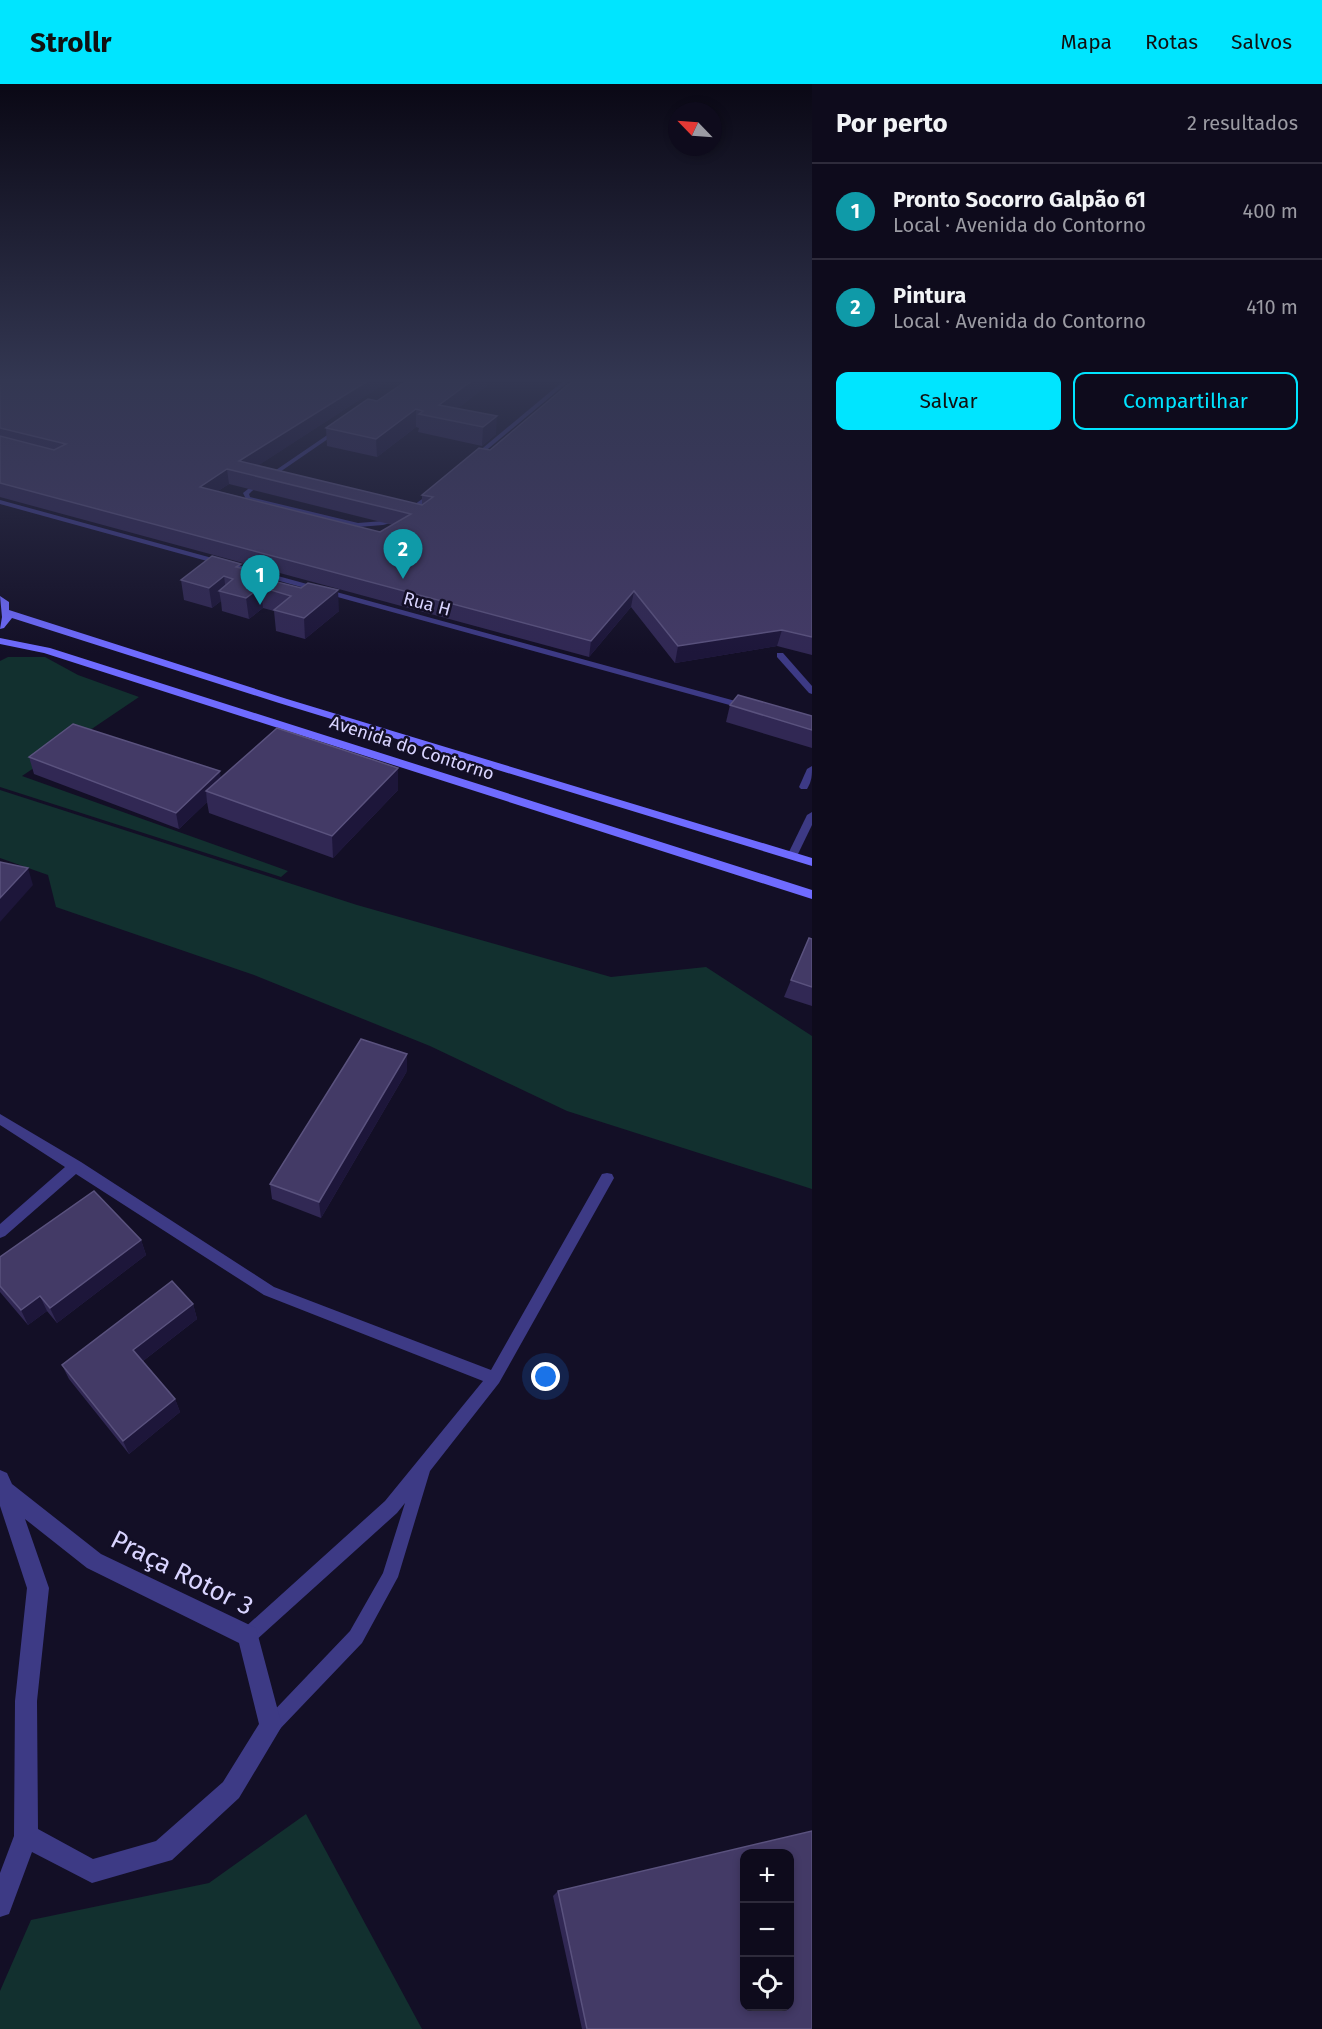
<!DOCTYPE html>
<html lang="pt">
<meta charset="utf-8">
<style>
body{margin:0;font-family:"Fira Sans",sans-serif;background:#1c1929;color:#f1f3f6}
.controls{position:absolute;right:18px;bottom:18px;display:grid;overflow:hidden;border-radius:12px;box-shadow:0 3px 9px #0003}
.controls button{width:54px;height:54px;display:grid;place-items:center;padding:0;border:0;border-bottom:2px solid #2e2b3b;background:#0e0b1c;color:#f1f3f6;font:30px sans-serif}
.compass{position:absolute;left:668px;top:18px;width:54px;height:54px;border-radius:50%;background:#0e0b1c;box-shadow:0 3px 9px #0003;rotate:295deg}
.you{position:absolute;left:546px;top:1293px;width:21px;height:21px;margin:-15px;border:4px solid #fff;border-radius:50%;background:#1a73e8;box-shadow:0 0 0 9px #1a73e833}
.badge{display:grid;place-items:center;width:39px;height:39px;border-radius:50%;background:#00e5ff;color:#fff;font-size:20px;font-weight:700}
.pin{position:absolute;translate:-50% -50px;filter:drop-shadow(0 2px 3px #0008)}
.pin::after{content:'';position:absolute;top:32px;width:21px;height:18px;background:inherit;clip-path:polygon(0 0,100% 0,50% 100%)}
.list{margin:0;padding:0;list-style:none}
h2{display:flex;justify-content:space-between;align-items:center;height:78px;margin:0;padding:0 24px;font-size:26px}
h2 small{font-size:20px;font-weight:400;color:#9b9ba3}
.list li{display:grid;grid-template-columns:39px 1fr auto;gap:18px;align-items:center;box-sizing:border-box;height:96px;padding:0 24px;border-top:2px solid #2e2b3b}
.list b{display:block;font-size:22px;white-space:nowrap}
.list p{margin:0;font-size:20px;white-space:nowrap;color:#9b9ba3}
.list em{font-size:20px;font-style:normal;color:#9b9ba3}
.actions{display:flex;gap:12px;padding:18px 24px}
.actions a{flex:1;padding:14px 0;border:2px solid #00e5ff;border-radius:12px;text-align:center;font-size:21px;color:#00e5ff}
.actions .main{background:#00e5ff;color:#111}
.icon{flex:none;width:33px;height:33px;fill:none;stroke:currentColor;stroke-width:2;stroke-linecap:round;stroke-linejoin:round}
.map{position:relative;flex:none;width:812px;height:1945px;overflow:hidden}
header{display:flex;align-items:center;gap:36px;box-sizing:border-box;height:84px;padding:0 30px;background:#00e5ff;color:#111}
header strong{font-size:28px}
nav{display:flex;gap:33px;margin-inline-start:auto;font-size:21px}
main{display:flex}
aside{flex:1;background:#0e0b1c}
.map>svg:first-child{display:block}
.green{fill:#12302f}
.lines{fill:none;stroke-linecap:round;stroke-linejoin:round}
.lane{fill:#3d3a85;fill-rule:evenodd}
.street{fill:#3d3a85;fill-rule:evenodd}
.secondary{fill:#6f6bff;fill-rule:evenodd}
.wall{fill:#312854;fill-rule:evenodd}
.shaded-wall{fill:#1d163a}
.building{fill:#433a66;stroke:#5a527e;stroke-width:1.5;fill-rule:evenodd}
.labels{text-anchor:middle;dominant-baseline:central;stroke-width:5;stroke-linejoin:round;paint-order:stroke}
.far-street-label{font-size:18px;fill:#d9d4ff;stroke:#130f26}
.near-street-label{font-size:26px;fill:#d9d4ff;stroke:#130f26}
</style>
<header>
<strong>Strollr</strong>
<nav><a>Mapa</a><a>Rotas</a><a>Salvos</a></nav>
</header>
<main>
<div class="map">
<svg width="812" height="1945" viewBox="0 0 812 1945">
<rect width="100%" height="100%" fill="#130f26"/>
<g class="green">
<polygon points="8,573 45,573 78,591 139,613 22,692 288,787 281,793 0,703 0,577"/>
<polygon points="0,706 357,821 611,893 706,883 812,952 812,1105 567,1027 430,962 254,891 56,823 48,791 0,774"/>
<polygon points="306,1730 422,1945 0,1945 0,1907 31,1836 209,1799"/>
</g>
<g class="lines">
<g class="lane">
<polygon points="562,298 568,298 476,375 472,375 472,373"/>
<polygon points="339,343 342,345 341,346 252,407 249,410 250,413 358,439 383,437 397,433 432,408 437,409 417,426 402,436 383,441 358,443 246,415 243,409 248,405"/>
<polygon points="0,416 750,621 751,623 747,626 744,625 0,420"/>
<polygon points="777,569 783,569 812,602 812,610 809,609 777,573"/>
<path d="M812,682c0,9 0,15 -5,23h-6l-2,-2 8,-18z"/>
<polygon points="812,728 812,741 797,772 796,774 788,774 787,772 807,731"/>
<polygon points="0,1030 81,1078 274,1203 491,1286 602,1090 607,1089 612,1090 614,1094 499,1299 430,1387 398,1493 362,1559 277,1648 271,1651 265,1648 262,1642 265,1636 350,1547 383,1489 405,1419 397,1429 254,1558 248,1561 242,1558 239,1552 242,1546 385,1417 483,1297 264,1211 76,1090 5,1152 0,1154 0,1140 65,1083 0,1041"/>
</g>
<path class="street" d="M0,1386l7,3 5,11 89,70 155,74 26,98 -43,72 -67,62 -80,23 -60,-31 -23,62 -9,3v-44l14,-37 1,-135 12,-113 -27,-82zM25,1435l62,49 152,75 20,81 -36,58 -67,59 -63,18 -55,-30 -1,-128 12,-113z"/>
<g class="secondary">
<polygon points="0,512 9,518 9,526 287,615 812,774 812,782 279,619 12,534 4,544 0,545 2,533"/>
<polygon points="0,554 50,564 812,806 812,815 44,569 0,560"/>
</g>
</g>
<g class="wall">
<path d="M0,298h387l-130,84 165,39v-10l68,-45 322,-68v273l-35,-9 -102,17 -44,-56 -42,50 -589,-160zM229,400l164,41 -13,7 -162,-41z"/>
<polygon points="488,301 458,324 496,350 482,362 418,348 419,344 416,343 377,373 327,362 326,344 377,317"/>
<polygon points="242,484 278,498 301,504 339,527 305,555 276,547 274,527 263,524 249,535 222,527 221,517 212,524 184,516 181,496"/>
<polygon points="730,621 812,632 812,664 726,638"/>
<polygon points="29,673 221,693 398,684 398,706 333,774 209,729 207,718 179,745 34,690"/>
<polygon points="812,855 812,922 784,913 791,896"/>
<polygon points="407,987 321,1134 272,1115 270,1100"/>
<polygon points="141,1156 146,1171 57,1239 47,1227 28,1241 0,1208 0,1173"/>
<polygon points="193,1220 197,1235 143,1277 175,1315 180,1328 129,1370 69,1295 62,1281"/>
<polygon points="558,1807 812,1945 582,1945 553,1812"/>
</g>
<g class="shaded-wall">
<polygon points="366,298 387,298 245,390 239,377"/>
<polygon points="470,298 488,298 488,301 444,335 439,321"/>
<polygon points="416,325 416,343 377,373 376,355"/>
<polygon points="497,332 496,350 482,362 483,343"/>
<polygon points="227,385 229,400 202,417 200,403"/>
<polygon points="278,490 279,508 269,496"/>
<polygon points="224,492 226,508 219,507 221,517 212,524 209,504"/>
<polygon points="261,503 263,524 249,535 246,514"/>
<polygon points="338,506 339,527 305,555 304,534"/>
<polygon points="634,507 631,523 589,573 591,557"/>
<polygon points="782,546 777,562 675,579 678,562"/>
<polygon points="398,684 398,706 333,774 332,752"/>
<polygon points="220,687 222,704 206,707 207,718 179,745 176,729"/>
<polygon points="28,784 33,801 0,838 0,814"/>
<polygon points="407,970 407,987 321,1134 319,1118"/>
<polygon points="141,1156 146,1171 57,1239 50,1224"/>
<polygon points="40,1212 47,1227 28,1241 21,1226"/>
<polygon points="193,1220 197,1235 139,1280 133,1266"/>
<polygon points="175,1315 180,1328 129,1370 123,1357"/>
</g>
<g class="building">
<path d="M0,298h366l-127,79 183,44 11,-8 -11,-2 57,-47 11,2 81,-68h241v255l-30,-7 -104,16 -44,-55 -43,50 -591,-158v-47l54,14 12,-6 -66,-16zM227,385l184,45 -31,18 -180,-45z"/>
<polygon points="405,298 470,298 439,321 497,332 483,343 419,330 423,327 416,325 376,355 326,344 368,315 377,317"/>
<polygon points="212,472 241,480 236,483 248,486 254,482 278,490 269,496 301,504 308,499 338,506 304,534 274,526 291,512 261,503 246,514 219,507 233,495 224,492 209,504 181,496"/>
<polygon points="738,611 812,632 812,646 730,621"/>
<polygon points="73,640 220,687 176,729 29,673"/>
<polygon points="277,644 398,684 332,752 206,707"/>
<polygon points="0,778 28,784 0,814"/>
<polygon points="809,854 812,855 812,903 791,896"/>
<polygon points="361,955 407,970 319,1118 270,1100"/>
<polygon points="94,1107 141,1156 50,1224 40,1212 21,1226 0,1202 0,1173"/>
<polygon points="172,1197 193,1220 133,1266 175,1315 123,1357 62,1281"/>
<path d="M812,1747v198h-225l-29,-138zM744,1770h45v153h-45z"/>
</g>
<linearGradient id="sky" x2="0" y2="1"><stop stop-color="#0a0815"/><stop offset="0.52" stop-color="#333752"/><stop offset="1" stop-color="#333752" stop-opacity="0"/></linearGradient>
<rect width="812" height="570" fill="url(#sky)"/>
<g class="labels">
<g class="far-street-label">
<text transform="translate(427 520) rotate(15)">Rua H</text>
<text transform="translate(412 664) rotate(18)">Avenida do Contorno</text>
</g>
<g class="near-street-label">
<text transform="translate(182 1489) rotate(27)">Praça Rotor 3</text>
</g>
</g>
</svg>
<div class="controls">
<button>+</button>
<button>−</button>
<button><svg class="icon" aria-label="locate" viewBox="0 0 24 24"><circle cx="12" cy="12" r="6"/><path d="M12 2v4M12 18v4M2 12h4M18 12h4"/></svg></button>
</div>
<svg class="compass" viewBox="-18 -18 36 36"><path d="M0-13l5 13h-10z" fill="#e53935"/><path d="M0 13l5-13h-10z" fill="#9b9ba3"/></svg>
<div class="you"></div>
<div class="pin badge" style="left:260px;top:521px;background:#0f9aa8">1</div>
<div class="pin badge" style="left:403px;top:495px;background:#0f9aa8">2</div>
</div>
<aside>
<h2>Por perto<small>2 resultados</small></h2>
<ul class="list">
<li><span class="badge" style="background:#0f9aa8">1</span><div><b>Pronto Socorro Galpão 61</b><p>Local · Avenida do Contorno</p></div><em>400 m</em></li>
<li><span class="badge" style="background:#0f9aa8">2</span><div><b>Pintura</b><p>Local · Avenida do Contorno</p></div><em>410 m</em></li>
</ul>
<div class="actions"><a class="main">Salvar</a><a>Compartilhar</a></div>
</aside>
</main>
